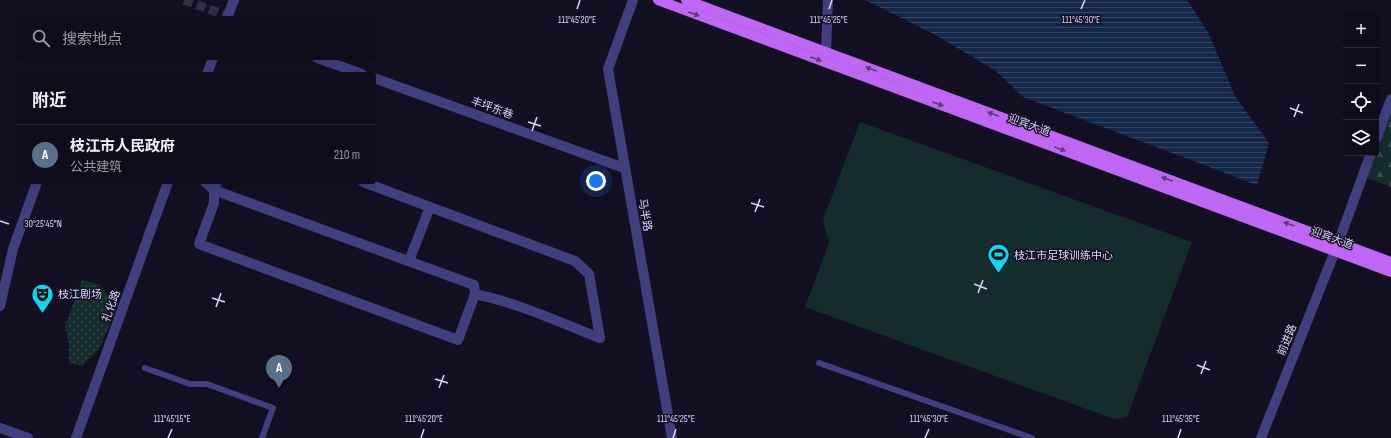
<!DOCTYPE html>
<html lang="zh">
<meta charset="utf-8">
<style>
body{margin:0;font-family:"Sofia Sans Condensed","Noto Sans SC",sans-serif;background:#1d1a28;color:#f1f3f6}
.controls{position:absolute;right:12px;top:12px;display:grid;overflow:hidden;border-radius:4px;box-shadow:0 2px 10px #0003}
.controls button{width:36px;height:36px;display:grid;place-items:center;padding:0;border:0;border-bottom:1px solid #2f2c3a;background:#0f0c1b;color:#f1f3f6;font:20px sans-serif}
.you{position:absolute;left:596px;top:181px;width:14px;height:14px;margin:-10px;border:3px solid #fff;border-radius:50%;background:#1a73e8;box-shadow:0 0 0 6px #1a73e833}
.badge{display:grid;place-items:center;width:26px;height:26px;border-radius:50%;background:#7c3aed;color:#fff;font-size:13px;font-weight:700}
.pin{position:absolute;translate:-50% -33px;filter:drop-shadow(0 1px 2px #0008)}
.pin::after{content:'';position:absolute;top:21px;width:14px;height:12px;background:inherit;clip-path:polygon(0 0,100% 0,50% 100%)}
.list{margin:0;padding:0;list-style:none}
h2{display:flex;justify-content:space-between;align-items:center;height:52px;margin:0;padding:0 16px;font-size:17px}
h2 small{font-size:13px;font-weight:400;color:#9b9ba3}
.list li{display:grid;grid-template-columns:26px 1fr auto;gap:12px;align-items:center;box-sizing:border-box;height:60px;padding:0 16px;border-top:1px solid #2f2c3a}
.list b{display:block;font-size:15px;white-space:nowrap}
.list p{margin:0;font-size:13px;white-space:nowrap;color:#9b9ba3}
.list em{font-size:13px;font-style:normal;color:#9b9ba3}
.icon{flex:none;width:22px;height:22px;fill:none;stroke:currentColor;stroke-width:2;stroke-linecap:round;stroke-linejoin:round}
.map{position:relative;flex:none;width:1391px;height:438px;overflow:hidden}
.search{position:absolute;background:#0f0c1b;box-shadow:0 2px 10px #0003;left:16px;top:16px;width:360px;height:44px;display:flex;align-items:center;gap:10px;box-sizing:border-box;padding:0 14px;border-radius:4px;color:#9b9ba3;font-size:15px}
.panel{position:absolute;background:#0f0c1b;box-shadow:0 2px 10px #0003;left:16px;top:72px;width:360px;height:112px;border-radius:4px}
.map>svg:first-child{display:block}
.grass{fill:url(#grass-dots)}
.forest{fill:url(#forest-firs)}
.park{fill:#142d2c}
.water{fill:url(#water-rules)}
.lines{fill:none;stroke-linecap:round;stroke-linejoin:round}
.pedestrian-tunnel{stroke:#322e44;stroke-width:9;stroke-dasharray:9 4.5;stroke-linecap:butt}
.service{stroke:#423f7f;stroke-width:6}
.minor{stroke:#423f7f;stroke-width:10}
.tertiary{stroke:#423f7f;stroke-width:10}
.primary{stroke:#bf66f3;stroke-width:10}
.oneway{fill:#613781}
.ticks{fill:none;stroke:#dbd6fc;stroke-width:1.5}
.labels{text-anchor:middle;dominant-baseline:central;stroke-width:3;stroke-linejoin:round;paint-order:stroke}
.street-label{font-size:11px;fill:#dbd6fc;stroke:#141024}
.poi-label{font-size:11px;fill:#dbd6fc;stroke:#141024;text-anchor:start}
.ticks-label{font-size:10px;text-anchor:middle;fill:#dbd6fc;stroke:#141024;stroke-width:3;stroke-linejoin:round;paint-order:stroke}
</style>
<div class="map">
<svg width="1391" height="438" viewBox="0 0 1391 438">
<defs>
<pattern id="grass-dots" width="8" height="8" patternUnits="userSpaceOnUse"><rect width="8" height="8" fill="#142d2c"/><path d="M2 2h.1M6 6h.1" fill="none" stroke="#364b4c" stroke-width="1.8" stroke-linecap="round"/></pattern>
<pattern id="forest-firs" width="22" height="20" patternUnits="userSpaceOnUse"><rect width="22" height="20" fill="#142d2c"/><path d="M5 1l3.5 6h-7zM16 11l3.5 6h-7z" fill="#364b4c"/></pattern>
<pattern id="water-rules" width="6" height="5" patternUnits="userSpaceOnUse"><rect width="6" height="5" fill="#14284a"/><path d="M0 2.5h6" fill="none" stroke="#364665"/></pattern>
</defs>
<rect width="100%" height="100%" fill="#141024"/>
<polygon class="grass" points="82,280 100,285 113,300 109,327 98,350 82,366 69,363 69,345 65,326"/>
<polygon class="forest" points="1391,99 1391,187 1363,176 1371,153 1376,153 1376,139"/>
<polygon class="park" points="860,122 1192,242 1127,417 1114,419 805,307 829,243 823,220"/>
<polygon class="water" points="865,0 1187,0 1208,32 1235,96 1269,143 1257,185 1023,97 996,71 932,33"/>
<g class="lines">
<polyline class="pedestrian-tunnel" points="184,0 228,16"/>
<g class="service">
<polyline points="819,363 1032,438"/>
<polyline points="145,368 190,384 207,384 273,408 262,438"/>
</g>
<g class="minor">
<polyline points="633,0 608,69 672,438"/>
<polyline points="826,52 828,0"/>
<polyline points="317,58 362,74"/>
<polyline points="374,78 624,168"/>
<polyline points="1376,139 1391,99"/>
<polyline points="205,182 214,190 214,203 199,244 458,340 475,294 474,285 214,190 217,182"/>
<polyline points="363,182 430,207 409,261"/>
<polyline points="430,207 575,261 589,274 600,338"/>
<polyline points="1336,249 1371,153"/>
<path d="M475,294c43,9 84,28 125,44"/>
<polyline points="0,306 13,249 37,182"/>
</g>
<g class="tertiary">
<polyline points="227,18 234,0"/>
<polyline points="207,74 213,58"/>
<polyline points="0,428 28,438"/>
<polyline points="76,438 168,182"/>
<polyline points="1261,438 1335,251"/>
</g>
<g class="primary">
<polyline points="658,0 1391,272"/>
<polyline points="686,0 1391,262"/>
</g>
</g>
<defs><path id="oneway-solid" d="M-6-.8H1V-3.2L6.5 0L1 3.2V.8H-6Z"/></defs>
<g class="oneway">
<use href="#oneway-solid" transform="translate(694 14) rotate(20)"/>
<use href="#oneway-solid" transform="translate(816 59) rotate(20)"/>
<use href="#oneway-solid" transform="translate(871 69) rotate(-160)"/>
<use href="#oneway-solid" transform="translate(938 104) rotate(20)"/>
<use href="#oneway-solid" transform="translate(993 114) rotate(-160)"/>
<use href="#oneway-solid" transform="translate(1060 149) rotate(20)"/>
<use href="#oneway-solid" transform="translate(1167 179) rotate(-160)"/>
<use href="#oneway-solid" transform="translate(1289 224) rotate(-160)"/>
</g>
<path class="ticks" d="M577,9l3,-9M829,9l3,-9M1081,9l4,-9M1290,108l13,5M1294,117l5,-13M528,122l13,4M532,131l5,-14M751,203l13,4M755,212l5,-13M0,221l9,3M974,284l13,5M978,293l5,-13M212,298l13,4M216,307l5,-14M1197,365l13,5M1201,374l5,-13M435,379l13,4M439,388l5,-13M168,438l4,-9M421,438l3,-9M673,438l3,-9M925,438l4,-9M1178,438l3,-9"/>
<defs>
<symbol id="stadium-pin" viewBox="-11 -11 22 30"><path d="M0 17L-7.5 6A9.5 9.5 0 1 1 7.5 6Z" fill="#12d4ec" stroke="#141024"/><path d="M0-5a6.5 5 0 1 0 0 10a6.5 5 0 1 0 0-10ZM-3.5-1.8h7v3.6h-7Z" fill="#111"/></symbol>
<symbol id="theatre-pin" viewBox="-11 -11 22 30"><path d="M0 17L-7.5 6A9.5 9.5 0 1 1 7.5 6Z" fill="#12d4ec" stroke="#141024"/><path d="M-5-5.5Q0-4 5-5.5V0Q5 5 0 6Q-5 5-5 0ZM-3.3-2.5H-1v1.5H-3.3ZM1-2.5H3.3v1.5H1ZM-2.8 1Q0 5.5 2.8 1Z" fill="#111"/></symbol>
</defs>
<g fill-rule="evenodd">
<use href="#stadium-pin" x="986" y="242" width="25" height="34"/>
<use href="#theatre-pin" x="30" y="282" width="25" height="34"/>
</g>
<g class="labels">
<g class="street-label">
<text transform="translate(492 108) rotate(20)">丰坪东巷</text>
<text transform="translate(1029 125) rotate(20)">迎宾大道</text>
<text transform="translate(645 215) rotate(80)">马半路</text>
<text transform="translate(1332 238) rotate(20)">迎宾大道</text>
<text transform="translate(111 306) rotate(-70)">礼化路</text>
<text transform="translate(1287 340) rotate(-68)">前进路</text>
</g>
<g class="poi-label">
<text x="1014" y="255">枝江市足球训练中心</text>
<text x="58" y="294">枝江剧场</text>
</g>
</g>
<g class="ticks-label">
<text x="577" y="23">111°45'20"E</text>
<text x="829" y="23">111°45'25"E</text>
<text x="1081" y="23">111°45'30"E</text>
<text x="43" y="227">30°25'45"N</text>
<text x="172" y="422">111°45'15"E</text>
<text x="424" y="422">111°45'20"E</text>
<text x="676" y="422">111°45'25"E</text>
<text x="929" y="422">111°45'30"E</text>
<text x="1181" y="422">111°45'35"E</text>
</g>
</svg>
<div class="controls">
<button>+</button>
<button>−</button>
<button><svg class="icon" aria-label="locate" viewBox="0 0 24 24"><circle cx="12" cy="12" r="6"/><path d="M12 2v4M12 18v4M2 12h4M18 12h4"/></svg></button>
<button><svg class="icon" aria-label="layers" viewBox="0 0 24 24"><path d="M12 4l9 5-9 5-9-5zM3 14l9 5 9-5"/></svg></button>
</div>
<div class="you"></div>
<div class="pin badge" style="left:279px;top:388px;background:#5c6f8a">A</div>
<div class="search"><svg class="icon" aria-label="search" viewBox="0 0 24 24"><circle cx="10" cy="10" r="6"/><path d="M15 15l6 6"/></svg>搜索地点</div>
<section class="panel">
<h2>附近<small></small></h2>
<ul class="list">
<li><span class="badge" style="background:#5c6f8a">A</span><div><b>枝江市人民政府</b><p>公共建筑</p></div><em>210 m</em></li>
</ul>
</section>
</div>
